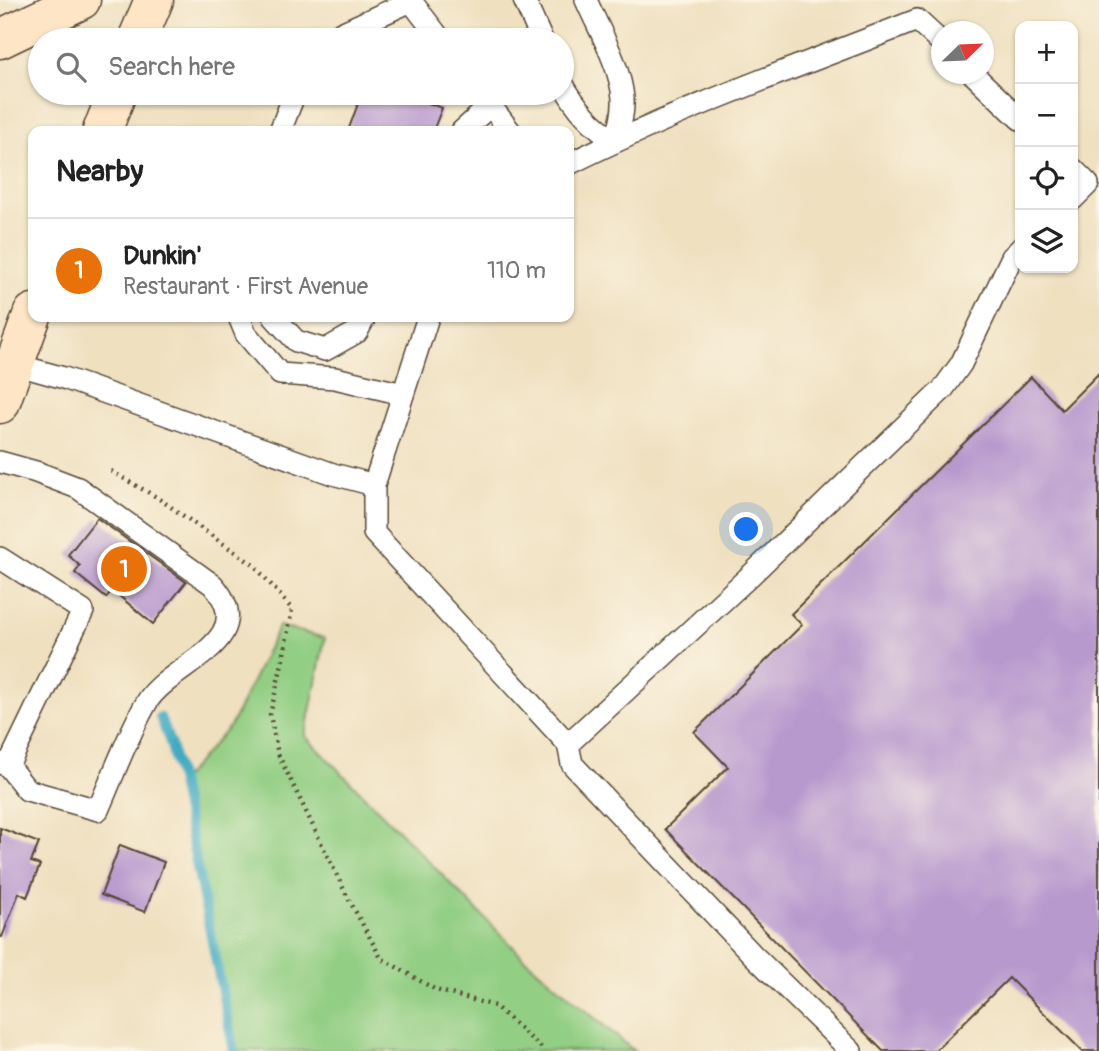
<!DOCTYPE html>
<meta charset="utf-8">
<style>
body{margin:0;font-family:Pangolin,sans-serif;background:#f6f6f6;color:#222}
.controls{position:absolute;right:21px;top:21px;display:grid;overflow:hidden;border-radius:14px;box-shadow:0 2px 5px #0004}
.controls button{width:63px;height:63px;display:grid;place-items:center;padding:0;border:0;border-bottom:2px solid #e0e0e0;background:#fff;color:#222;font:35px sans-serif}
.compass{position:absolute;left:931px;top:21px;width:63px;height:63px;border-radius:50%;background:#fff;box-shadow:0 2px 5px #0004;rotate:67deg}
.you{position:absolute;left:747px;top:530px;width:24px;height:24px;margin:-18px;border:5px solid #fff;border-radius:50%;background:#1a73e8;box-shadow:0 0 0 10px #1a73e833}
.badge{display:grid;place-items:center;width:46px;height:46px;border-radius:50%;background:#2563eb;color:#fff;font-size:23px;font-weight:700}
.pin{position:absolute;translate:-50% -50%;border:4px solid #fff;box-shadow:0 2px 7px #0006}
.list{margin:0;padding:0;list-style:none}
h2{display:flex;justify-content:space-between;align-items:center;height:91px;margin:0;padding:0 28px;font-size:30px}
h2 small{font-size:23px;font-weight:400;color:#767676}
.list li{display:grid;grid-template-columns:46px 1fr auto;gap:21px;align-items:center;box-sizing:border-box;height:105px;padding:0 28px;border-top:2px solid #e0e0e0}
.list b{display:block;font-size:26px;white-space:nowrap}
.list p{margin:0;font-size:23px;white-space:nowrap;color:#767676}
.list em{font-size:23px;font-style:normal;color:#767676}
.icon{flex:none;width:38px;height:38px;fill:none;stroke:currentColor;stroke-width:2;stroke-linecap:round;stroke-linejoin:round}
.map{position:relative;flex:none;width:1099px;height:1051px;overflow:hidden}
.search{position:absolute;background:#fff;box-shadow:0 2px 5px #0004;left:28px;top:28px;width:546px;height:77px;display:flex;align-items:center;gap:18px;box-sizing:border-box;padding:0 24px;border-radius:38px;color:#767676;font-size:26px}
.panel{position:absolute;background:#fff;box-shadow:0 2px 5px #0004;left:28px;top:126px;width:546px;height:196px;border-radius:14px}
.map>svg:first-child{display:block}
.green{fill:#92ce83;stroke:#667c50;stroke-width:2}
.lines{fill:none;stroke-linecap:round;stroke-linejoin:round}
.stream{stroke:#43abc3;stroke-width:10}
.building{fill:#b799ce}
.lane-casing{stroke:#564536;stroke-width:24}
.secondary-casing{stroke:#564536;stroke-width:41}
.path{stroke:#564536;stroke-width:4.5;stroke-dasharray:2 5;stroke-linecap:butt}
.lane{stroke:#fff;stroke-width:21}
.secondary{stroke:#fde5c5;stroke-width:38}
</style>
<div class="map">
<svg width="1099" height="1051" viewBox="0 0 1099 1051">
<rect width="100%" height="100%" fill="#fcf5e5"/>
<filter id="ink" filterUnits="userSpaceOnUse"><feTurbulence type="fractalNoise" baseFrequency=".0143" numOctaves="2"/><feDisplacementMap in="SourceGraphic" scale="14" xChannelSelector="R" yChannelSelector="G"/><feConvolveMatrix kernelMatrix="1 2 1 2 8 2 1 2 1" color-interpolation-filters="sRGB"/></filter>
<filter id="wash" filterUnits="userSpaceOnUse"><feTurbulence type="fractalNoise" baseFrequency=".00686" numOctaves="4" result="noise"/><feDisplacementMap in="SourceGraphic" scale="28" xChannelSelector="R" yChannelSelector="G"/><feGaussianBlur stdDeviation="1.57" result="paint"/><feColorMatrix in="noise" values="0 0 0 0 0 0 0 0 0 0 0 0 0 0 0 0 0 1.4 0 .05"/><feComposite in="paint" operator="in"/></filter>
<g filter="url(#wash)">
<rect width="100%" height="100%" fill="#efe0c0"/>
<polygon class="green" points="279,626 325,638 305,736 525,959 634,1051 234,1051 180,782 231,725"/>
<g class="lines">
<polyline class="stream" points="160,717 171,745 180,782 234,1051"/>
</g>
<g id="blocks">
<g class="building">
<polygon points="362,93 401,93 442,108 433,131 348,131"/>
<polygon points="1099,373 1099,1051 1082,1051 1009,978 935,1051 883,1051 665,829 728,767 694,732 802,625 791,614 1031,377 1062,410"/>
<polygon points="97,518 186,582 153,624 112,590 106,598 75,573 80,566 68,555"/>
<polygon points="0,828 39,843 31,862 40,865 27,897 19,893 2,937 0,936"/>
<polygon points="120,845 164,862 145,912 101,895"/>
</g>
</g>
</g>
<g filter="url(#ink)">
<use href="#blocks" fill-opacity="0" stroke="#564536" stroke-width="2"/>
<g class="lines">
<defs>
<g id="lane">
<polyline points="524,0 542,40"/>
<path d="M586,0c13,30 34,65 37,98 1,14 -3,28 -7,43"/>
<polyline points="326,40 411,1 441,40"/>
<polyline points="973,74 1020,119"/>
<path d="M562,83c15,26 29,42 54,58"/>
<polyline points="481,93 510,131"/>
<polyline points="280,131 295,93"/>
<polyline points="462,131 491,105"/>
<path d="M569,164c112,-56 231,-98 348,-144l25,23"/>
<polyline points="1073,169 1088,184 1073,199"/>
<polyline points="239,317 246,334 280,374 335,378 403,394"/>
<polyline points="274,317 296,341 325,350 357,332 365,317"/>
<polyline points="14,364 64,378 333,474 374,485 428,317"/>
<path d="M0,462l36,10 42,16 135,97c50,57 -44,79 -66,117 -20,34 -33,72 -49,108l-71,-20 -19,-24 -8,-3"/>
<polyline points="374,485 374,533 568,744 752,574 943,389 961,364 1012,257 1020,249"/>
<polyline points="0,558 83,611 8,766"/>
<polyline points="568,744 572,764 752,954 851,1051"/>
</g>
<g id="secondary">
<polyline points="0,39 81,0"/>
<polyline points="137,40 154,0"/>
<polyline points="102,131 117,93"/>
<polyline points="0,404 33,313"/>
</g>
</defs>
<use href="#lane" class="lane-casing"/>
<use href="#secondary" class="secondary-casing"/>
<polyline class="path" points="111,471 158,498 255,566 292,609 283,659 270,715 278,754 347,896 381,958 436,990 495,1006 545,1051"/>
<use href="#lane" class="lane"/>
<use href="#secondary" class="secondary"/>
</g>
</g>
</svg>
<div class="controls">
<button>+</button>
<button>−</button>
<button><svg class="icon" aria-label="locate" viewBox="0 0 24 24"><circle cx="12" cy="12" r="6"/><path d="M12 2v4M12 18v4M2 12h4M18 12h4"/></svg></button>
<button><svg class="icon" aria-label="layers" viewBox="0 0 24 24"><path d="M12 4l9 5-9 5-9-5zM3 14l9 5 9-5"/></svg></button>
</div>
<svg class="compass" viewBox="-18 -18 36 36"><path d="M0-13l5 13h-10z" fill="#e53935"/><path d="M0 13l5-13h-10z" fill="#767676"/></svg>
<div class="you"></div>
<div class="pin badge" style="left:124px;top:569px;background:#e8710a">1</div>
<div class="search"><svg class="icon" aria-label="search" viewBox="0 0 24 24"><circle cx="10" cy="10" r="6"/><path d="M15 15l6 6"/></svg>Search here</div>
<section class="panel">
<h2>Nearby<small></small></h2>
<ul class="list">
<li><span class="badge" style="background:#e8710a">1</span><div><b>Dunkin'</b><p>Restaurant · First Avenue</p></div><em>110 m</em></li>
</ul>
</section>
</div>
